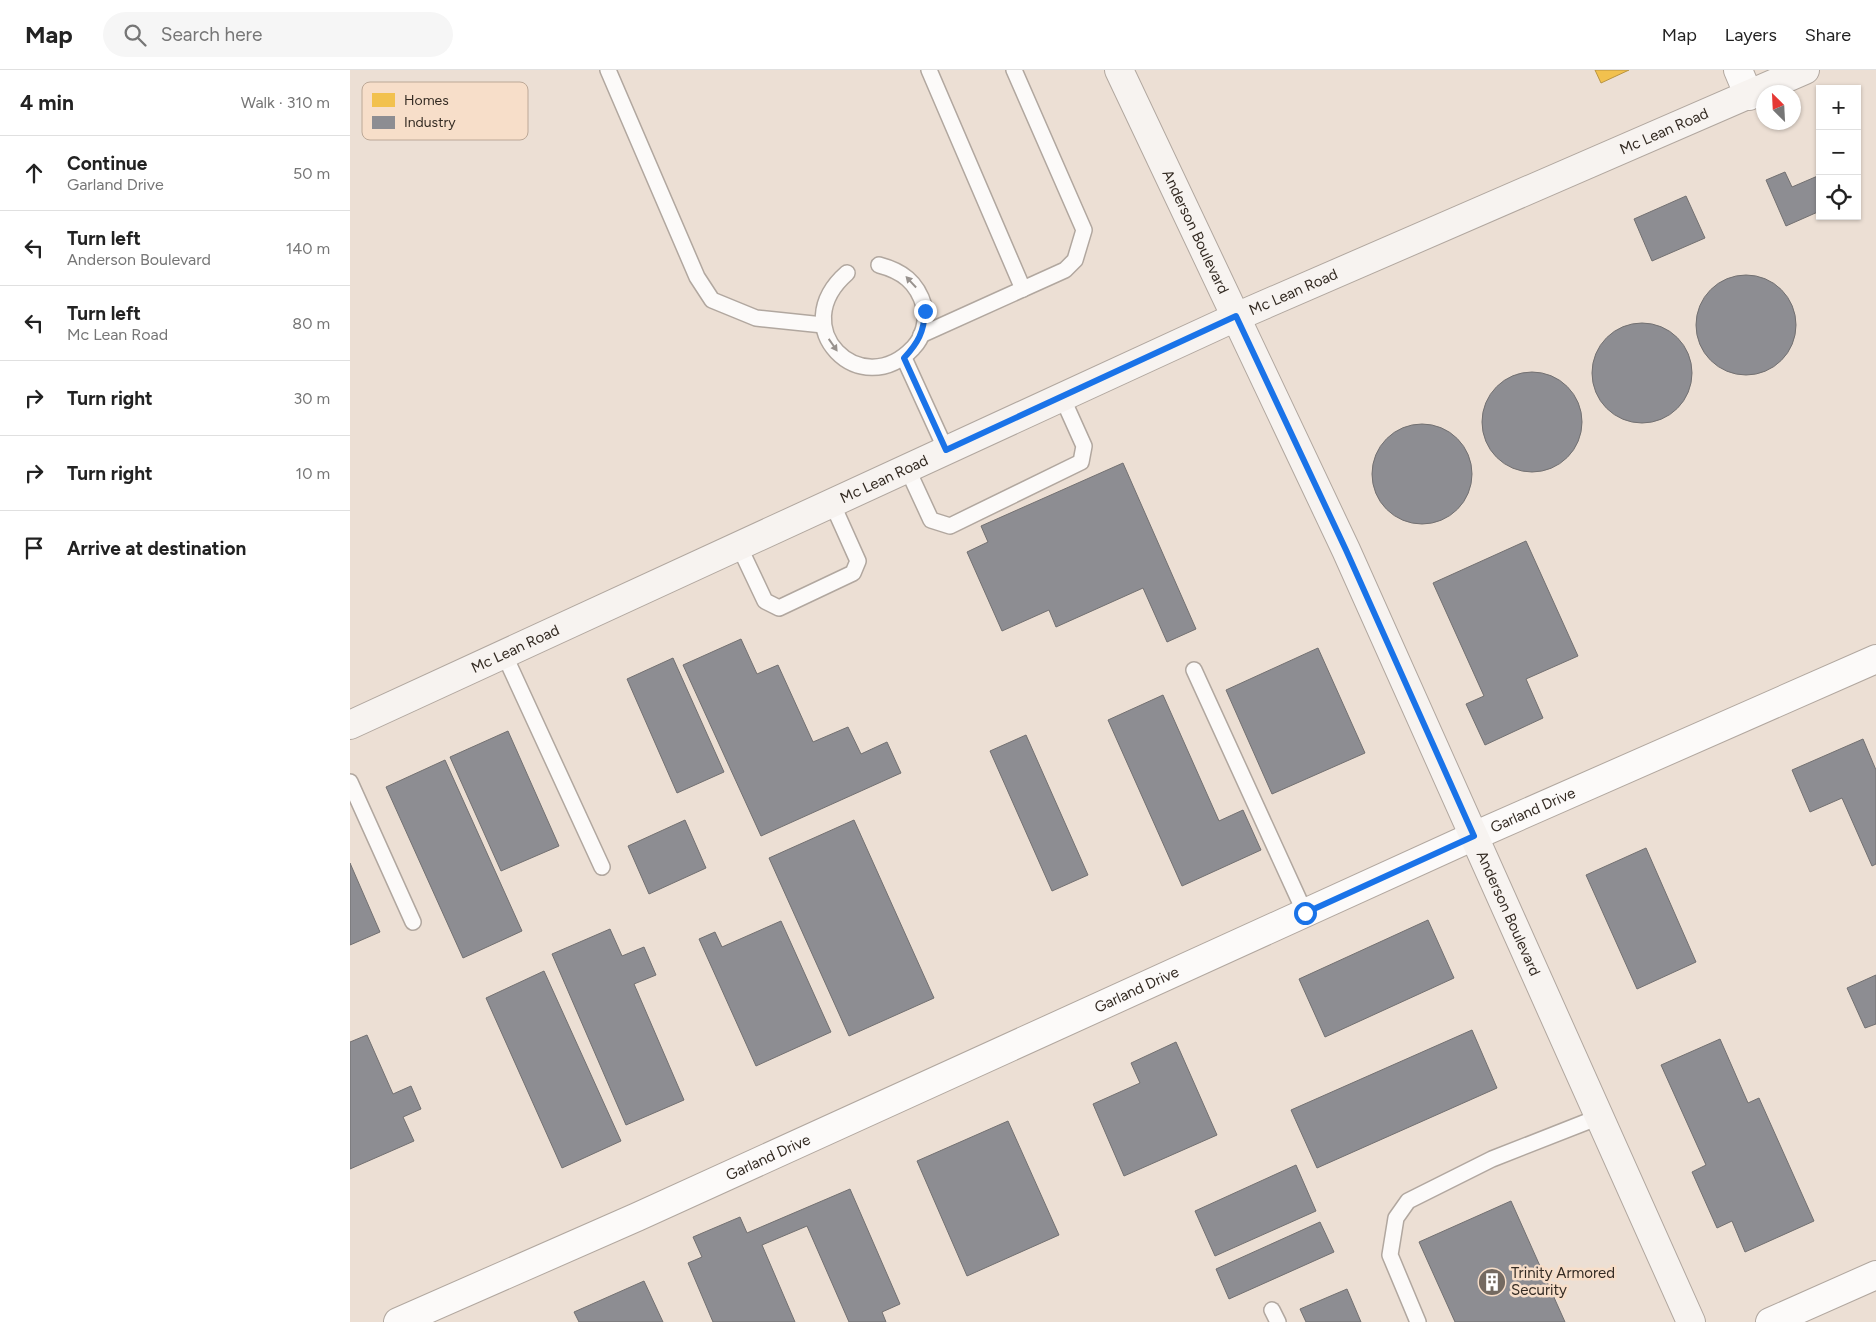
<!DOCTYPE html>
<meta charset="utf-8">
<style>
body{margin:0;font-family:Figtree,sans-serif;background:#f6f6f6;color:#222}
.controls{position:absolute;right:15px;top:15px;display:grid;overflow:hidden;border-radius:0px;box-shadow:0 1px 4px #0004}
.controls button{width:45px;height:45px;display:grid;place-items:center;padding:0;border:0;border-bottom:1px solid #e0e0e0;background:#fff;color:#222;font:25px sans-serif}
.compass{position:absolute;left:1406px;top:15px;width:45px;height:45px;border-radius:50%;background:#fff;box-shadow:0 1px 4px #0004;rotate:336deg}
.stop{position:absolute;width:15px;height:15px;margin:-11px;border:4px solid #1a73e8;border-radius:50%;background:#fff}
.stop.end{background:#1a73e8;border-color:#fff;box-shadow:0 1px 5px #0008}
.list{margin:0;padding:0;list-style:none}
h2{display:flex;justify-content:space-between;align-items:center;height:65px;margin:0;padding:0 20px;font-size:21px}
h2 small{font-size:16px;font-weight:400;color:#767676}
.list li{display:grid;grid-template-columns:32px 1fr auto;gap:15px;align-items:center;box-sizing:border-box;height:75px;padding:0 20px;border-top:1px solid #e0e0e0}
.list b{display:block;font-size:19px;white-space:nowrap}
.list p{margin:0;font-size:16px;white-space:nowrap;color:#767676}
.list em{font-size:16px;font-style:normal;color:#767676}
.icon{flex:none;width:28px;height:28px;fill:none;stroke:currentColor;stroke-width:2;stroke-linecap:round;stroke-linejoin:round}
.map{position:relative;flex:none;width:1526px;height:1252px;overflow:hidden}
header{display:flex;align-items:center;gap:30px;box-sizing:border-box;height:70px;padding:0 25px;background:#fff;border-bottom:1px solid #e0e0e0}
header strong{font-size:24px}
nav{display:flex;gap:28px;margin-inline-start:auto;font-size:18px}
.search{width:350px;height:45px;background:#f6f6f6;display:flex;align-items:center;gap:12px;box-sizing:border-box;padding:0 18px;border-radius:28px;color:#767676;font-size:19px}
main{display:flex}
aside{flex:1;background:#fff}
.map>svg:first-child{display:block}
.homes{fill:#f2c14e;stroke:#b99441}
.industry{fill:#8d8d92;stroke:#727071}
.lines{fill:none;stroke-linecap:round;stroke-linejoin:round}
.lane-casing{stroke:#b1a79f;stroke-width:18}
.street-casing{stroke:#b1a79f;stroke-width:30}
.secondary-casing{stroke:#b1a79f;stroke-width:30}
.lane{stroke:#fcfaf9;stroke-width:15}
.street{stroke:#fcfaf9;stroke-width:28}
.secondary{stroke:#f7f3f0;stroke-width:28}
.oneway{fill:#98928e}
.route{stroke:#1a73e8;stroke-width:6}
.labels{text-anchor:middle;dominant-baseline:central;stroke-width:5;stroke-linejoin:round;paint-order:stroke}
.street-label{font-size:15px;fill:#342b23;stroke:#f7dec9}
.poi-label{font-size:15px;fill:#342b23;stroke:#f7dec9;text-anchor:start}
.key{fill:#f7dec9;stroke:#bca897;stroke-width:1}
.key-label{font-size:14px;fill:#342b23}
</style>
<header>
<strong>Map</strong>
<div class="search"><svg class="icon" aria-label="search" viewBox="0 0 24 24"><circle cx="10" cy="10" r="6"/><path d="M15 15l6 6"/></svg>Search here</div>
<nav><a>Map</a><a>Layers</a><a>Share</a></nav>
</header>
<main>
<aside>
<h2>4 min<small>Walk · 310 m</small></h2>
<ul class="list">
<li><svg class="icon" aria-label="ahead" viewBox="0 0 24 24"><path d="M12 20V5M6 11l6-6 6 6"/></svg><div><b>Continue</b><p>Garland Drive</p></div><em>50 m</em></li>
<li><svg class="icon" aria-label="left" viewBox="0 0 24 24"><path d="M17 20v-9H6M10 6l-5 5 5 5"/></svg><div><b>Turn left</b><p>Anderson Boulevard</p></div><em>140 m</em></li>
<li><svg class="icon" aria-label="left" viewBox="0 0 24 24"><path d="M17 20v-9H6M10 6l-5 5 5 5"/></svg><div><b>Turn left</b><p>Mc Lean Road</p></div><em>80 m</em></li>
<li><svg class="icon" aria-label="right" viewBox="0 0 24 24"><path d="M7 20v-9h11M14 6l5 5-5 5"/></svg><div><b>Turn right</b></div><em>30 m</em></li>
<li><svg class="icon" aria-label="right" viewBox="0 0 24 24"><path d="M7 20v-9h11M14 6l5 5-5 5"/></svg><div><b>Turn right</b></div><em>10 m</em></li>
<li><svg class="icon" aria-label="arrive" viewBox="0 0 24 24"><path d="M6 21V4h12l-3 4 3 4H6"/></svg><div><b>Arrive at destination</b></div></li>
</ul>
</aside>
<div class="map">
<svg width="1526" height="1252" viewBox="0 0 1526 1252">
<rect width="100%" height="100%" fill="#ecdfd4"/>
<polygon class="homes" points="1245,0 1279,0 1251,13"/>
<g class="industry">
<polygon points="1435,102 1442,117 1470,105 1470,141 1436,156 1416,110"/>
<polygon points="1336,126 1355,168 1302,191 1284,149"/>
<circle cx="1396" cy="255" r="50"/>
<circle cx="1292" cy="303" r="50"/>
<circle cx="1182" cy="352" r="50"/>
<circle cx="1072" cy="404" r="50"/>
<polygon points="773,393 846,559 817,572 793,518 706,557 699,540 652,561 617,482 638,472 631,456"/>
<polygon points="1176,471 1228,586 1176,609 1193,648 1135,675 1116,634 1134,626 1083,513"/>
<polygon points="391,569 407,604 428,595 463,672 498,657 511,684 537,672 551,703 411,766 333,595"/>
<polygon points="968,578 1015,683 922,724 876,620"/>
<polygon points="323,588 374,702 327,723 277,609"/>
<polygon points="813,625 869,751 893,740 911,780 832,816 758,650"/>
<polygon points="158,661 209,776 151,801 100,687"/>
<polygon points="676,665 738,805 702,821 640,681"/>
<polygon points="1513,669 1526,700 1526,794 1522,796 1492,728 1460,742 1442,700"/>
<polygon points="95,690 172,861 113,888 36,717"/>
<polygon points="335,750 356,798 299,824 278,776"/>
<polygon points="504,750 584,928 499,966 419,788"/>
<polygon points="1296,778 1346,892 1287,919 1236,805"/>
<polygon points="0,793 30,862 0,875"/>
<polygon points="1078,850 1104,908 975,967 949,909"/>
<polygon points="431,851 481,962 406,996 349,869 365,862 372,877"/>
<polygon points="260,859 272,886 294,877 306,905 284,914 334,1030 276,1055 202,884"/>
<polygon points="194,901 271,1071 212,1098 136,928"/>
<polygon points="1526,905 1526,954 1515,958 1497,918"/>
<polygon points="1122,960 1147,1018 967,1098 941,1040"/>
<polygon points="17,965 43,1024 61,1016 71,1039 53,1047 64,1071 0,1099 0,972"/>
<polygon points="1370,969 1398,1033 1409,1028 1464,1151 1395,1182 1382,1151 1367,1158 1342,1102 1356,1095 1311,995"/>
<polygon points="826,972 867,1065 774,1106 743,1034 790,1013 781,993"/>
<polygon points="658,1051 709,1165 617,1206 567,1091"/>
<polygon points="946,1095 966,1141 865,1186 845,1141"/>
<polygon points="500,1119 550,1234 532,1242 536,1252 499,1252 457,1156 412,1175 445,1252 363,1252 338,1193 352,1187 343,1167 390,1147 397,1163"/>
<polygon points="1161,1131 1215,1252 1105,1252 1069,1172"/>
<polygon points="970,1152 984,1182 879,1229 866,1199"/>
<polygon points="294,1211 313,1252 229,1252 224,1242"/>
<polygon points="997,1219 1011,1252 956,1252 950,1239"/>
</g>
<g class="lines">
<defs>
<g id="lane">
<polyline points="258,0 347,207 362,230 406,248 473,255"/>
<polyline points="579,0 673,219"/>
<path d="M497,203c-63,55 14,130 66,75 10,-10 15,-29 11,-42 -7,-24 -22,-35 -45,-41"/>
<polyline points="571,265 715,200 725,190 734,160 664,0"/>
<polyline points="554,288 596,380"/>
<polyline points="557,398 581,450 600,456 731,392 734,376 712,327"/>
<polyline points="389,476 415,531 429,538 503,503 508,491 482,433"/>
<polyline points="154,584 252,797"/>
<polyline points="844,600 955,843"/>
<polyline points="0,712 63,852"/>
<polyline points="922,1240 928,1252"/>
<polyline points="1068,1252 1040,1185 1046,1148 1058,1131 1142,1089 1249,1047"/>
</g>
<g id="street">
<polyline points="1388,0 1399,26"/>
<path id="s1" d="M48,1252l239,-105 837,-381 402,-177"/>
<polyline points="1420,1252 1526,1205"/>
</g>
<g id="secondary">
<path id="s2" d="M769,0l227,480 345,772"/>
<path id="s3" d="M0,655l886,-408 569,-247"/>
</g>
</defs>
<use href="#lane" class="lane-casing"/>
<use href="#street" class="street-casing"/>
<use href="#secondary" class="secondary-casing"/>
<use href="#lane" class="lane"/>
<use href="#street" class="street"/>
<use href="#secondary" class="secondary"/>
</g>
<defs><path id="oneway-solid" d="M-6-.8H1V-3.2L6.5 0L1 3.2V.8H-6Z" transform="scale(1.25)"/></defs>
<g class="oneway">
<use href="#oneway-solid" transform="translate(561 212) rotate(-133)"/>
<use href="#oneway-solid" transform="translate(483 275) rotate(55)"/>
</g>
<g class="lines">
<path class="route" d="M575,241c-1,21 -7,32 -21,47l42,92 290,-134 110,234 128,286 -169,77"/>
</g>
<defs>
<symbol id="building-disc" viewBox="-11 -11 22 22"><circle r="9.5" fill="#746a61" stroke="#f7dec9"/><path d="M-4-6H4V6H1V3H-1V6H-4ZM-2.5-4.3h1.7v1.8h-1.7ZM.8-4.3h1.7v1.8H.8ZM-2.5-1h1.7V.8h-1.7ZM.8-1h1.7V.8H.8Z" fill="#fff"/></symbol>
</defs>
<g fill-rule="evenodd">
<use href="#building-disc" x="1126" y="1196" width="32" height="32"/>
</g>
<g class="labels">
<g class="street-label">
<text stroke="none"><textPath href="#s3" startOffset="1442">Mc Lean Road</textPath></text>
<text stroke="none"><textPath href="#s2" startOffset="179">Anderson Boulevard</textPath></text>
<text stroke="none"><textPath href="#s3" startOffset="1038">Mc Lean Road</textPath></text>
<text stroke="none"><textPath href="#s3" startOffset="588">Mc Lean Road</textPath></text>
<text stroke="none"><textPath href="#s3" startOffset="182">Mc Lean Road</textPath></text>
<text stroke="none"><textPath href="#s1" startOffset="1245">Garland Drive</textPath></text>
<text stroke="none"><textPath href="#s2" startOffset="929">Anderson Boulevard</textPath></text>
<text stroke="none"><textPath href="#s1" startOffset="810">Garland Drive</textPath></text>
<text stroke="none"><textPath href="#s1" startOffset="405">Garland Drive</textPath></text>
</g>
<g class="poi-label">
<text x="1161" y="1203">Trinity Armored<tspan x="1161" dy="17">Security</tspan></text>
</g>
</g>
<rect x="12" y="12" width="166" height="58" rx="8" class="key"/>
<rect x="22" y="23" width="23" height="14" fill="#f2c14e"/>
<rect x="22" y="46" width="23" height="13" fill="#8d8d92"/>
<g class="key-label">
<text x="54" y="35">Homes</text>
<text x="54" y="57">Industry</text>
</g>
</svg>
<div class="controls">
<button>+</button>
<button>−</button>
<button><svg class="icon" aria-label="locate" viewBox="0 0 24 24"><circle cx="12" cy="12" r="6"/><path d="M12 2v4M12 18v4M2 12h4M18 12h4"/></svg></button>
</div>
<svg class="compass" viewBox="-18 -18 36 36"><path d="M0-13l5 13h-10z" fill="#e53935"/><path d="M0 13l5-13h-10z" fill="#767676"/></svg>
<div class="stop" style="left:955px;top:843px"></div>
<div class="stop end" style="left:575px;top:241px"></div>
</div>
</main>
